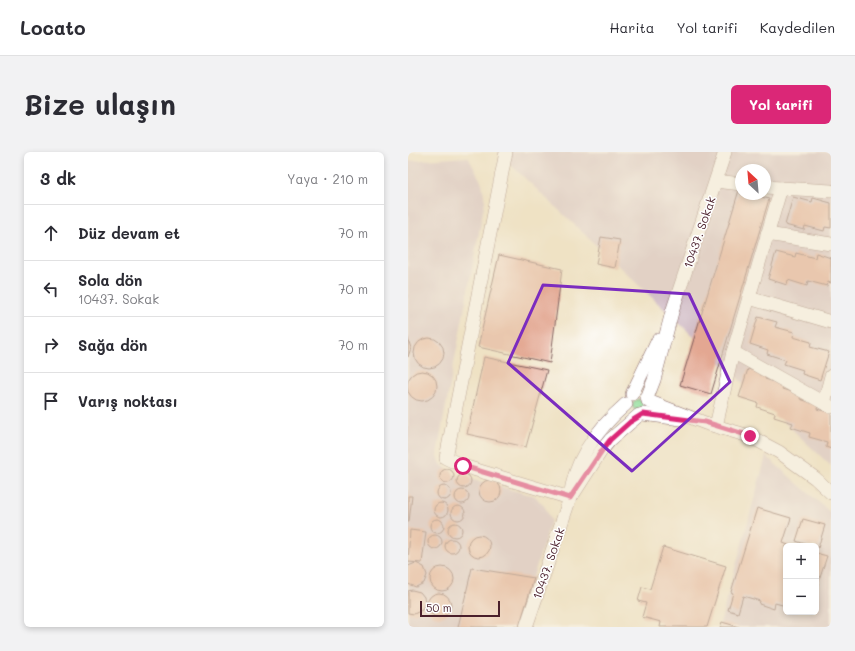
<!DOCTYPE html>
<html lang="tr">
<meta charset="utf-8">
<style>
body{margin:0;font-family:Mali,sans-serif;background:#f2f2f3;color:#2b2b33}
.controls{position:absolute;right:12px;bottom:12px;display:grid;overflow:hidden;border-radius:6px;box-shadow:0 2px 6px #0003}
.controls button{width:36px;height:36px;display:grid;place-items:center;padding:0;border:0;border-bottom:1px solid #e1e1e2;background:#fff;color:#2b2b33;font:20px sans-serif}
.compass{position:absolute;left:327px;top:12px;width:36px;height:36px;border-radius:50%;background:#fff;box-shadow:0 2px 6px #0003;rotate:334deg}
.scale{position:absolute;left:12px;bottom:10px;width:80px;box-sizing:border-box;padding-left:4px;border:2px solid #4a1f2b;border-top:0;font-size:11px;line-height:14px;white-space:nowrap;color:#4a1f2b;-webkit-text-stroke:3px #fff;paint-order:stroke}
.stop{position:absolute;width:12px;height:12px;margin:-9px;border:3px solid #db2777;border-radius:50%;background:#fff}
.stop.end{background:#db2777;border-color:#fff;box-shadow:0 1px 4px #0008}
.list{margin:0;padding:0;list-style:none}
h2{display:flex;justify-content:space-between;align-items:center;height:52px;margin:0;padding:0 16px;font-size:17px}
h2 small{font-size:13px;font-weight:400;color:#7c7c81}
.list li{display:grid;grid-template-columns:26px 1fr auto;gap:12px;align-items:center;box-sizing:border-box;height:56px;padding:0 16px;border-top:1px solid #e1e1e2}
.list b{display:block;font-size:15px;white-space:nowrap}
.list p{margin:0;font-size:13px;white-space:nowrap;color:#7c7c81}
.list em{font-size:13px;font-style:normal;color:#7c7c81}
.icon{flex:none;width:22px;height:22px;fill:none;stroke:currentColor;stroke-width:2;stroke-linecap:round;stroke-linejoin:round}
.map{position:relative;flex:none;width:423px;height:475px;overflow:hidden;border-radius:6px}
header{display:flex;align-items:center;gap:24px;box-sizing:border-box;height:56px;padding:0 20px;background:#fff;border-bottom:1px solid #e1e1e2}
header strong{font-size:19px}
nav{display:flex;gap:22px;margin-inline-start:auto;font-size:14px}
.intro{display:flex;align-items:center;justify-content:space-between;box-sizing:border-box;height:96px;padding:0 24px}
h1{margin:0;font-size:28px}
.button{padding:10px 18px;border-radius:6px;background:#db2777;color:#fff;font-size:14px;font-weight:700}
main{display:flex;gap:24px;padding:0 24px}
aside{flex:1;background:#fff;border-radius:6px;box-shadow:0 2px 6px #0003}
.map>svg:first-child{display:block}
.industrial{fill:#d2bdc6;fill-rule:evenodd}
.green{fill:#92dd99;stroke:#6e7e62}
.building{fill:#e3a792}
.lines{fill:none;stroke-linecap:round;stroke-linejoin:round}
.minor-casing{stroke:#846361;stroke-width:14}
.minor{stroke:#fff;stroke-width:13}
.route{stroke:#db2777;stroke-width:5}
.marked{fill:none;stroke:#7b2cbf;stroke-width:3;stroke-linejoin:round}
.labels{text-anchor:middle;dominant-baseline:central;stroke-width:3;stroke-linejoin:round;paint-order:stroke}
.street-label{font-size:12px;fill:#4a1f2b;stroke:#fff}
</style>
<header>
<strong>Locato</strong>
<nav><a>Harita</a><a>Yol tarifi</a><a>Kaydedilen</a></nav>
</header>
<div class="intro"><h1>Bize ulaşın</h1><a class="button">Yol tarifi</a></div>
<main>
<aside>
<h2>3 dk<small>Yaya · 210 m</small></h2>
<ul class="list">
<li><svg class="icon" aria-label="ahead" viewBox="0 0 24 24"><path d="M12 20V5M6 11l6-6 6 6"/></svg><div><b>Düz devam et</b></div><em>70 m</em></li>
<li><svg class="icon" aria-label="left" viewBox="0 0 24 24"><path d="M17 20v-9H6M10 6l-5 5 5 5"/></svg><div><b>Sola dön</b><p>10437. Sokak</p></div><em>70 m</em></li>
<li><svg class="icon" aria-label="right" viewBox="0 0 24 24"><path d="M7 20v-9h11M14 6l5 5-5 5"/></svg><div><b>Sağa dön</b></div><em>70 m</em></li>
<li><svg class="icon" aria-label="arrive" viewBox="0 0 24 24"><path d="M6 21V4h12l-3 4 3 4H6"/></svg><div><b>Varış noktası</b></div></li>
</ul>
</aside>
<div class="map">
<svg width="423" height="475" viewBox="0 0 423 475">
<rect width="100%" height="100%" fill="#fff"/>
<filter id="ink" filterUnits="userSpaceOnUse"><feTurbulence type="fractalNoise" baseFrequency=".025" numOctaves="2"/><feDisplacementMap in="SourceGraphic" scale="8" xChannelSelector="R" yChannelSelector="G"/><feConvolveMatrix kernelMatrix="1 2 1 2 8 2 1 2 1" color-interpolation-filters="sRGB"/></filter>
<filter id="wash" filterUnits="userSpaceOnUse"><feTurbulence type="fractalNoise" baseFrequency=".012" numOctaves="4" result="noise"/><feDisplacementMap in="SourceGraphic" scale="16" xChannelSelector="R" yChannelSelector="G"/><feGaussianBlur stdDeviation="0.9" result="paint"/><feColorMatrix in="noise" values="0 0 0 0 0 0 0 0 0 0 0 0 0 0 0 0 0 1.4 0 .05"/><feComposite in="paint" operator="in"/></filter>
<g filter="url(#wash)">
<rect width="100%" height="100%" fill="#efe2c4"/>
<g class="industrial">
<path d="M89,0h334v314zM333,18h24v24h-24z"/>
<polygon points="60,5 74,31 77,49 29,301 33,312 44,322 127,344 137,355 143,369 109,475 0,475 0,9"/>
<path d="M358,304l65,57v114h-112zM378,394h30v66h-30z"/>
</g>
<circle class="green" cx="230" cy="253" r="5.5"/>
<g id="blocks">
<g class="building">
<polygon points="331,38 333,39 333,42 343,42 361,47 303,242 272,233"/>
<polygon points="385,45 404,50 405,46 423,51 423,76 417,75 416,79 397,74 396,78 377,73"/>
<polygon points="193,85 212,88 207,116 188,112"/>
<polygon points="368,100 387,105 388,101 407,106 408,101 423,106 423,131 420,130 419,134 400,129 399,134 380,128 379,133 360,127"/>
<polygon points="91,103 154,117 142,211 70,195"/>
<polygon points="350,165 369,170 367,175 386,180 385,185 403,190 402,195 421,200 412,228 394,222 395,218 376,212 378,208 359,202 360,198 342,192"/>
<circle cx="21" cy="201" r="15"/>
<polygon points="0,187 3,196 0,205"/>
<polygon points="76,205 139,218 118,295 59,282"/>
<polygon points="340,217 358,223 357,227 376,233 374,237 393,243 392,247 410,253 409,257 423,261 423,297 418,295 419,290 401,285 402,281 383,275 385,271 366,265 367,261 349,255 350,251 331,245"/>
<circle cx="14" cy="234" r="15"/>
<circle cx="39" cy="324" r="7"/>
<circle cx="56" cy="329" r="7"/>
<circle cx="82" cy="339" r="11"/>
<circle cx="36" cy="341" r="7"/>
<circle cx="54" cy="345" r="7"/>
<polygon points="0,344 4,344 1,370 0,370"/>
<circle cx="33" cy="358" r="7"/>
<circle cx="50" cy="361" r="7"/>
<polygon points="349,356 383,366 375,391 383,394 378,394 378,454 367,451 366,457 351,452 352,449 335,444 330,461 320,458 325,441 323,440"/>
<circle cx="29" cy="374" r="7"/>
<polygon points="395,367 417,373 410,396 408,395 408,394 403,394 388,389"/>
<circle cx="47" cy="378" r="7"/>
<polygon points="2,378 18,380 14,411 0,410"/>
<circle cx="71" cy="394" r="11"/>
<circle cx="27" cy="390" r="7"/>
<circle cx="44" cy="394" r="7"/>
<polygon points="255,395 318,414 299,475 252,475 253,470 234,465 238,451 230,449 234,435 242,437"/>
<polygon points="408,401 419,404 408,438"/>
<polygon points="8,411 16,415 19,423 16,431 8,435 0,432 0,414"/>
<circle cx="34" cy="427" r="12"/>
<polygon points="64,416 126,426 111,475 50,475"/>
<polygon points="4,438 12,440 16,445 17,450 14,458 6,462 0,461 0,439"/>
<circle cx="31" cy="453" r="12"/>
<polygon points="314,470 331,475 312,475"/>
</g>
</g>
</g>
<g filter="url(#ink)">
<use href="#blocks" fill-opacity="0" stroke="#846361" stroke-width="1"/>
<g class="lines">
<defs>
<g id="minor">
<polyline points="98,0 38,306 55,314 162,346"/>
<polyline points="308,29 333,32"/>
<polyline points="373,36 423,39"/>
<polyline points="359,82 423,92"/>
<polyline points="341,146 423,170"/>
<polyline points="325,200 423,255"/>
<polyline points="224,242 250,188"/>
<polyline points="239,246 246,228 264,160 317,0"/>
<polyline points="240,249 297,271 341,284 371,300 407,326 423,341"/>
<polyline points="416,251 423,224"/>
<polyline points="235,262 273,267"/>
<polyline points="308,274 325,200 373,36 357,35"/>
<polyline points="166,341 193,299 202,288 231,263"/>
<path d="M118,475l44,-129c4,-39 27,-69 56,-94"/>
</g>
</defs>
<use href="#minor" class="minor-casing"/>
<use href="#minor" class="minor"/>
</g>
</g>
<g class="lines" filter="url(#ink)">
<polyline class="route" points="55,314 162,346 193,300 202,288 222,270 235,262 297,270 342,284"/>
</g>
<path d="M0 0H423V475H0ZM135,133l146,9 41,88 -98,89 -124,-108z" fill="#efe2c4" fill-opacity=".55" fill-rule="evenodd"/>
<path class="marked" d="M135,133l146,9 41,88 -98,89 -124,-108z"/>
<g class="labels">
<g class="street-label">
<text transform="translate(291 80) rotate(-71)">10437. Sokak</text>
<text transform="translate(140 411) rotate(-71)">10437. Sokak</text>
</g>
</g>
</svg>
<div class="controls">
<button>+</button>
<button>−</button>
</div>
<svg class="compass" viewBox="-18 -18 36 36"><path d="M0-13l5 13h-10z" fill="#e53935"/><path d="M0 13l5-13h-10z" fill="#7c7c81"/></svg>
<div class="scale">50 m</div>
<div class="stop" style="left:55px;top:314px"></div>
<div class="stop end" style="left:342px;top:284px"></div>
</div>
</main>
